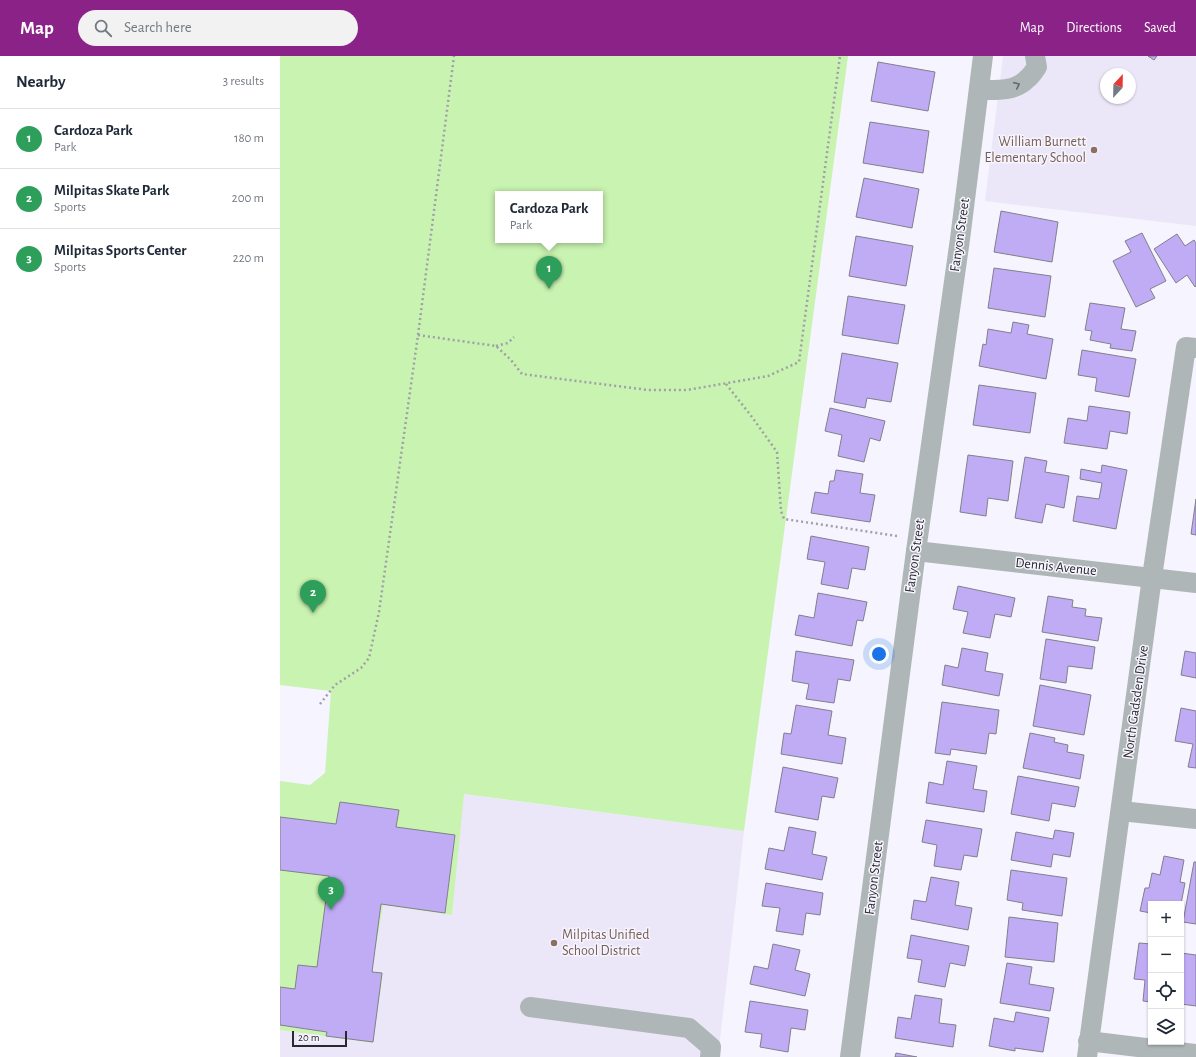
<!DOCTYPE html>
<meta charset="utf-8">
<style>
body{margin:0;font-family:"Alegreya Sans",sans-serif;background:#f2f2f3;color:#1f2937}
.controls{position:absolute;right:12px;bottom:12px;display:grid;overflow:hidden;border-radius:0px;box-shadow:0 1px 3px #0004}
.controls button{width:36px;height:36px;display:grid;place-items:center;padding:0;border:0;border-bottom:1px solid #e0e1e3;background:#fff;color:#1f2937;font:20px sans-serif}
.compass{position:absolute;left:820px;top:12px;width:36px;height:36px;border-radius:50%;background:#fff;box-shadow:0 1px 3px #0004;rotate:22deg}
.scale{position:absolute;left:12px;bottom:10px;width:55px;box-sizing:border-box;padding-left:4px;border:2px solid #2a292e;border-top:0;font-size:11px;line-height:14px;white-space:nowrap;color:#2a292e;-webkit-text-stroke:3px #f6f4fe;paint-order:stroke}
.you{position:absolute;left:599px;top:598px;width:14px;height:14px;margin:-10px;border:3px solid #fff;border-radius:50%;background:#1a73e8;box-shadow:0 0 0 6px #1a73e833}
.badge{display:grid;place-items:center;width:26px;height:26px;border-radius:50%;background:#8a2288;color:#fff;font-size:13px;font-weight:700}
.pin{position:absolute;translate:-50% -33px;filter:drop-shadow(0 1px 2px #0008)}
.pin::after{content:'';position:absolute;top:21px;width:14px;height:12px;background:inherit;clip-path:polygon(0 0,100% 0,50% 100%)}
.popup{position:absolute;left:215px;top:135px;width:108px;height:52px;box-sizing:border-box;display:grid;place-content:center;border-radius:0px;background:#fff;filter:drop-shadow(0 1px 3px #0005);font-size:13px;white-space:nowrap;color:#747a83}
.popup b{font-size:15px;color:#1f2937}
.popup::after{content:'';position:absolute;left:50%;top:100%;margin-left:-8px;border:8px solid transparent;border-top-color:#fff}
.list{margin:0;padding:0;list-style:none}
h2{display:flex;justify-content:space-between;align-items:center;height:52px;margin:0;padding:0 16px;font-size:17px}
h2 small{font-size:13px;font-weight:400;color:#747a83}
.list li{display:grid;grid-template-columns:26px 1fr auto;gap:12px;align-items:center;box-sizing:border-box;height:60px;padding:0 16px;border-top:1px solid #e0e1e3}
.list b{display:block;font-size:15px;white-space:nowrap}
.list p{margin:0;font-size:13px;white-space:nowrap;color:#747a83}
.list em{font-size:13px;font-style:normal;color:#747a83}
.icon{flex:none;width:22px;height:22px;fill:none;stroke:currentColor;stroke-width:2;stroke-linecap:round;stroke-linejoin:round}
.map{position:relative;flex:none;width:916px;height:1001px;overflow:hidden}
header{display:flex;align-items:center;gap:24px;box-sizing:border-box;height:56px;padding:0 20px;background:#8a2288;color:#fff}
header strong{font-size:19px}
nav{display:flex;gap:22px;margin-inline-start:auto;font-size:14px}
.search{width:280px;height:36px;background:#f2f2f3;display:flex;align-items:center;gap:10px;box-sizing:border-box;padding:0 14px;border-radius:22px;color:#747a83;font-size:15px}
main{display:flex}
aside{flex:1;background:#fff}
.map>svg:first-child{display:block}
.built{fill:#ebe7f8;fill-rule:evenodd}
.green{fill:#c9f3b0;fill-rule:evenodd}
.building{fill:#c0acf5;stroke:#827f8b}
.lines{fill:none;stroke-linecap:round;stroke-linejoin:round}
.path{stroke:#a19fa7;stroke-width:2.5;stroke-dasharray:2 3;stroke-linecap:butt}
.minor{stroke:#afb6b7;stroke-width:20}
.oneway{stroke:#66686c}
.education-dot{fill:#8d6e63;stroke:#f6f4fe;stroke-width:1.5}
.labels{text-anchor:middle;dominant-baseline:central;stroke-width:3;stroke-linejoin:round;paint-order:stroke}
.education-label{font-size:14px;fill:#785e54;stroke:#f6f4fe;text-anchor:end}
.street-label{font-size:14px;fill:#2a292e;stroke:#f6f4fe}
</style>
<header>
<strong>Map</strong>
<div class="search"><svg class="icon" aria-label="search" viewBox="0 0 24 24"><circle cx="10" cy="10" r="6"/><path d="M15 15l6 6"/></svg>Search here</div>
<nav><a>Map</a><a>Directions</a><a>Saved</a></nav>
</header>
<main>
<aside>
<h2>Nearby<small>3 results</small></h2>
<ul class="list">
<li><span class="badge" style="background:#2e9e5b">1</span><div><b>Cardoza Park</b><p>Park</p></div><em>180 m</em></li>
<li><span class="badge" style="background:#2e9e5b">2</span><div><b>Milpitas Skate Park</b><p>Sports</p></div><em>200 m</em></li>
<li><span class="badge" style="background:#2e9e5b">3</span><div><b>Milpitas Sports Center</b><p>Sports</p></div><em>220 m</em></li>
</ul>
</aside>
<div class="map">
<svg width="916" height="1001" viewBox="0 0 916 1001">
<rect width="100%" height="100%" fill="#f6f4fe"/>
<g class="built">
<path d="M723,0h193v170l-211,-25zM826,18h24v24h-24z"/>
<polygon points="183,738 464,775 438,1001 0,1001 0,974 93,987 102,917 92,915 103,849 172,859"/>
</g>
<path class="green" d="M0,0h568l-104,775 -280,-37 -12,121 -69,-10 -11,66 11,2 -10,70 -93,-13v-249l30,4 15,-12 6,-82 -51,-6zM218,138h102v46h-102z"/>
<g class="building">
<polygon points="868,0 877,0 874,4"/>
<polygon points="598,6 655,16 648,55 591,45"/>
<polygon points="590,66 649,75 643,117 583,107"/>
<polygon points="584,122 639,133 632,172 576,161"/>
<polygon points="721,155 778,166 772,206 714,196"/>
<polygon points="862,177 886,225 870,233 875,242 856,251 833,205 851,196 845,185"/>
<polygon points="897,178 905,190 914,184 916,187 916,230 915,231 907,219 896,227 874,193"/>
<polygon points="576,180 633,190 626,230 569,220"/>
<polygon points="714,212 771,220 765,261 708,252"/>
<polygon points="568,240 625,249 618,288 562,279"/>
<polygon points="810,247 845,252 841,273 856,275 852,295 830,292 831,288 810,284 812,275 805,274"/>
<polygon points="733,266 749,269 747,278 773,283 766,323 699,310 703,288 706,289 708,273 731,277"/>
<polygon points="802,294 856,303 849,341 815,335 817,322 798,319"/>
<polygon points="562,297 618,307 611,346 587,342 585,352 554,346"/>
<polygon points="699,329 756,337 750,377 693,369"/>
<polygon points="809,350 850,356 847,378 830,375 827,393 784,387 788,362 807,365"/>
<polygon points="550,352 605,365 600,385 590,382 584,406 558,400 562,379 545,375"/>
<polygon points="688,399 733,405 728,445 708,442 706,460 680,456"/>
<polygon points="745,401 767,405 765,416 789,420 784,452 766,448 762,467 735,462"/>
<polygon points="822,409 847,414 836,473 793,465 797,440 819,443 822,427 800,423 801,413 821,417"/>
<polygon points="556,414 583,418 580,437 595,439 590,466 531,457 535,436 548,438 550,425 554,425"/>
<polygon points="916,443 916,479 911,478"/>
<polygon points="531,480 589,491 585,514 572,512 568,533 541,528 545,506 527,503"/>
<polygon points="678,530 735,542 731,561 715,558 710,582 683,577 688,556 673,553"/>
<polygon points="538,537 587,546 583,565 577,564 572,590 515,579 519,559 534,562"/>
<polygon points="768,540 793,544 792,551 806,553 805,560 822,562 818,585 762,576"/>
<polygon points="766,583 815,591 812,613 788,610 786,627 760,623"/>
<polygon points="682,592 708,597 705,615 723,618 719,640 662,629 665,609 678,612"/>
<polygon points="516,595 574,604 570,625 558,623 554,647 526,643 529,628 512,625"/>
<polygon points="905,595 916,597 916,622 901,619"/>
<polygon points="760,629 811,639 804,679 753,670"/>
<polygon points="662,646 719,654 716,678 709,677 706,698 671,693 670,699 655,697"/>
<polygon points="516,649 552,655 548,679 566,682 562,708 501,698 504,677 511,678"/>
<polygon points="901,652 916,655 916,712 908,711 913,688 895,685"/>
<polygon points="750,677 775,682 774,686 788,689 787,696 804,699 800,723 743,712"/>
<polygon points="667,705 697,710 693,733 707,735 704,756 646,747 649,726 663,729"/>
<polygon points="503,711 558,722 554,742 542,740 538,764 495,756"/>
<polygon points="738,720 799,731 795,751 772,747 769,765 731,758"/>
<polygon points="60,746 119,754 116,771 175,779 165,857 101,848 92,916 102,917 93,986 46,980 47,976 0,969 0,931 15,933 18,909 37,911 49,820 0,814 0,761 56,768"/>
<polygon points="646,764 702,773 697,801 684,799 681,814 654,810 657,789 642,786"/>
<polygon points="509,771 536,776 532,798 547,801 542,824 485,813 489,792 504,795"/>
<polygon points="775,774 794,777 790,801 773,798 771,811 731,804 736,776 773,783"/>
<polygon points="884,800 904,804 900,826 905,827 901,848 871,848 871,857 860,855 865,832 869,832 872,817 880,819"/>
<polygon points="914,806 916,806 916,868 903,866"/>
<polygon points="731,814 787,822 782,860 742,854 743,847 727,844"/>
<polygon points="651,821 679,826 675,849 692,852 688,874 631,863 634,844 646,846"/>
<polygon points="486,827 543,837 540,859 526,857 523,879 496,875 500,852 482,850"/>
<polygon points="729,861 778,867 774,906 725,901"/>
<polygon points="631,879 689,890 685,910 670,907 665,931 638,926 642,904 627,902"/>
<polygon points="859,887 871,888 871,946 863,945 865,924 854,923"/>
<polygon points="493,888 520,894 515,914 530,918 525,940 470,928 474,910 488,913"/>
<polygon points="901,897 916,899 916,950 901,948"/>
<polygon points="727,907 752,911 749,928 774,932 770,955 720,947"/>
<polygon points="635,939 662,943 659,967 676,969 673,991 615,982 618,961 631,963"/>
<polygon points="470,945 528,954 525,974 511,972 508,996 480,991 482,978 465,976"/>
<polygon points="736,956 769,962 763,996 735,992 735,995 709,990 714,962 734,966"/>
<polygon points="616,997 637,1001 615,1001"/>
</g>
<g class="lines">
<g class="path">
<polyline points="138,279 216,290 231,304 242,318 368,334 407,334 488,320 519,306 560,0"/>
<polyline points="216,290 228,287 234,281"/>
<polyline points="446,328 472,361 497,396 501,455 504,463 617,480"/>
<polyline points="40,648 55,629 81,612 89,602 99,556 138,279 174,0"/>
</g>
<g class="minor">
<path d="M699,34c16,0 36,2 48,-11 4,-3 7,-8 10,-12l-2,-11"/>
<polyline points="636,495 916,527"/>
<polyline points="841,755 916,763"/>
<polyline points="250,951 409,972 431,991 430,1001"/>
<polyline points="808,985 916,998"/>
<polyline points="570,1001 636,495 680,183 703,0"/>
<polyline points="807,1001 872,521 906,291 916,292"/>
</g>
</g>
<defs><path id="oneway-chevron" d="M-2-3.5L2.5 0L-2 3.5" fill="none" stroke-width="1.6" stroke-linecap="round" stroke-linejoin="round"/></defs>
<use class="oneway" href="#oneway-chevron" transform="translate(737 29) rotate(-25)"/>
<g class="education-dot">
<circle cx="814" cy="94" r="4"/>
<circle cx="274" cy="887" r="4"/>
</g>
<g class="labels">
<g class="education-label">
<text x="806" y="86">William Burnett<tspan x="806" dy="16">Elementary School</tspan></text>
<text x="282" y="879" text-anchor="start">Milpitas Unified<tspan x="282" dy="16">School District</tspan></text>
</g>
<g class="street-label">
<text transform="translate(680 179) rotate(-82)">Fanyon Street</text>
<text transform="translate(635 500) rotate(-82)">Fanyon Street</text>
<text transform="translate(776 511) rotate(6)">Dennis Avenue</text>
<text transform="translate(856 646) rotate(-82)">North Gadsden Drive</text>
<text transform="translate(594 822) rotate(-83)">Fanyon Street</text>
</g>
</g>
</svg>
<div class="controls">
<button>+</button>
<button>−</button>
<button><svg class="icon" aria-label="locate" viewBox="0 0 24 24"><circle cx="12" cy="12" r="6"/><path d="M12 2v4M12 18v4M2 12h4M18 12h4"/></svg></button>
<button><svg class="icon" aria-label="layers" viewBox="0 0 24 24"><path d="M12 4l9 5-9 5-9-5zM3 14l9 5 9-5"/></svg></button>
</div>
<svg class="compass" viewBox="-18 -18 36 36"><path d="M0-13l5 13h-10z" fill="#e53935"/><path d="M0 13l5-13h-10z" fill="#747a83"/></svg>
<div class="scale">20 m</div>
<div class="you"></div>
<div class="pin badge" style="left:269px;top:233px;background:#2e9e5b">1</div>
<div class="popup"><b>Cardoza Park</b>Park</div>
<div class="pin badge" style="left:33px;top:557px;background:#2e9e5b">2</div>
<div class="pin badge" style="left:51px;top:854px;background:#2e9e5b">3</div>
</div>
</main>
